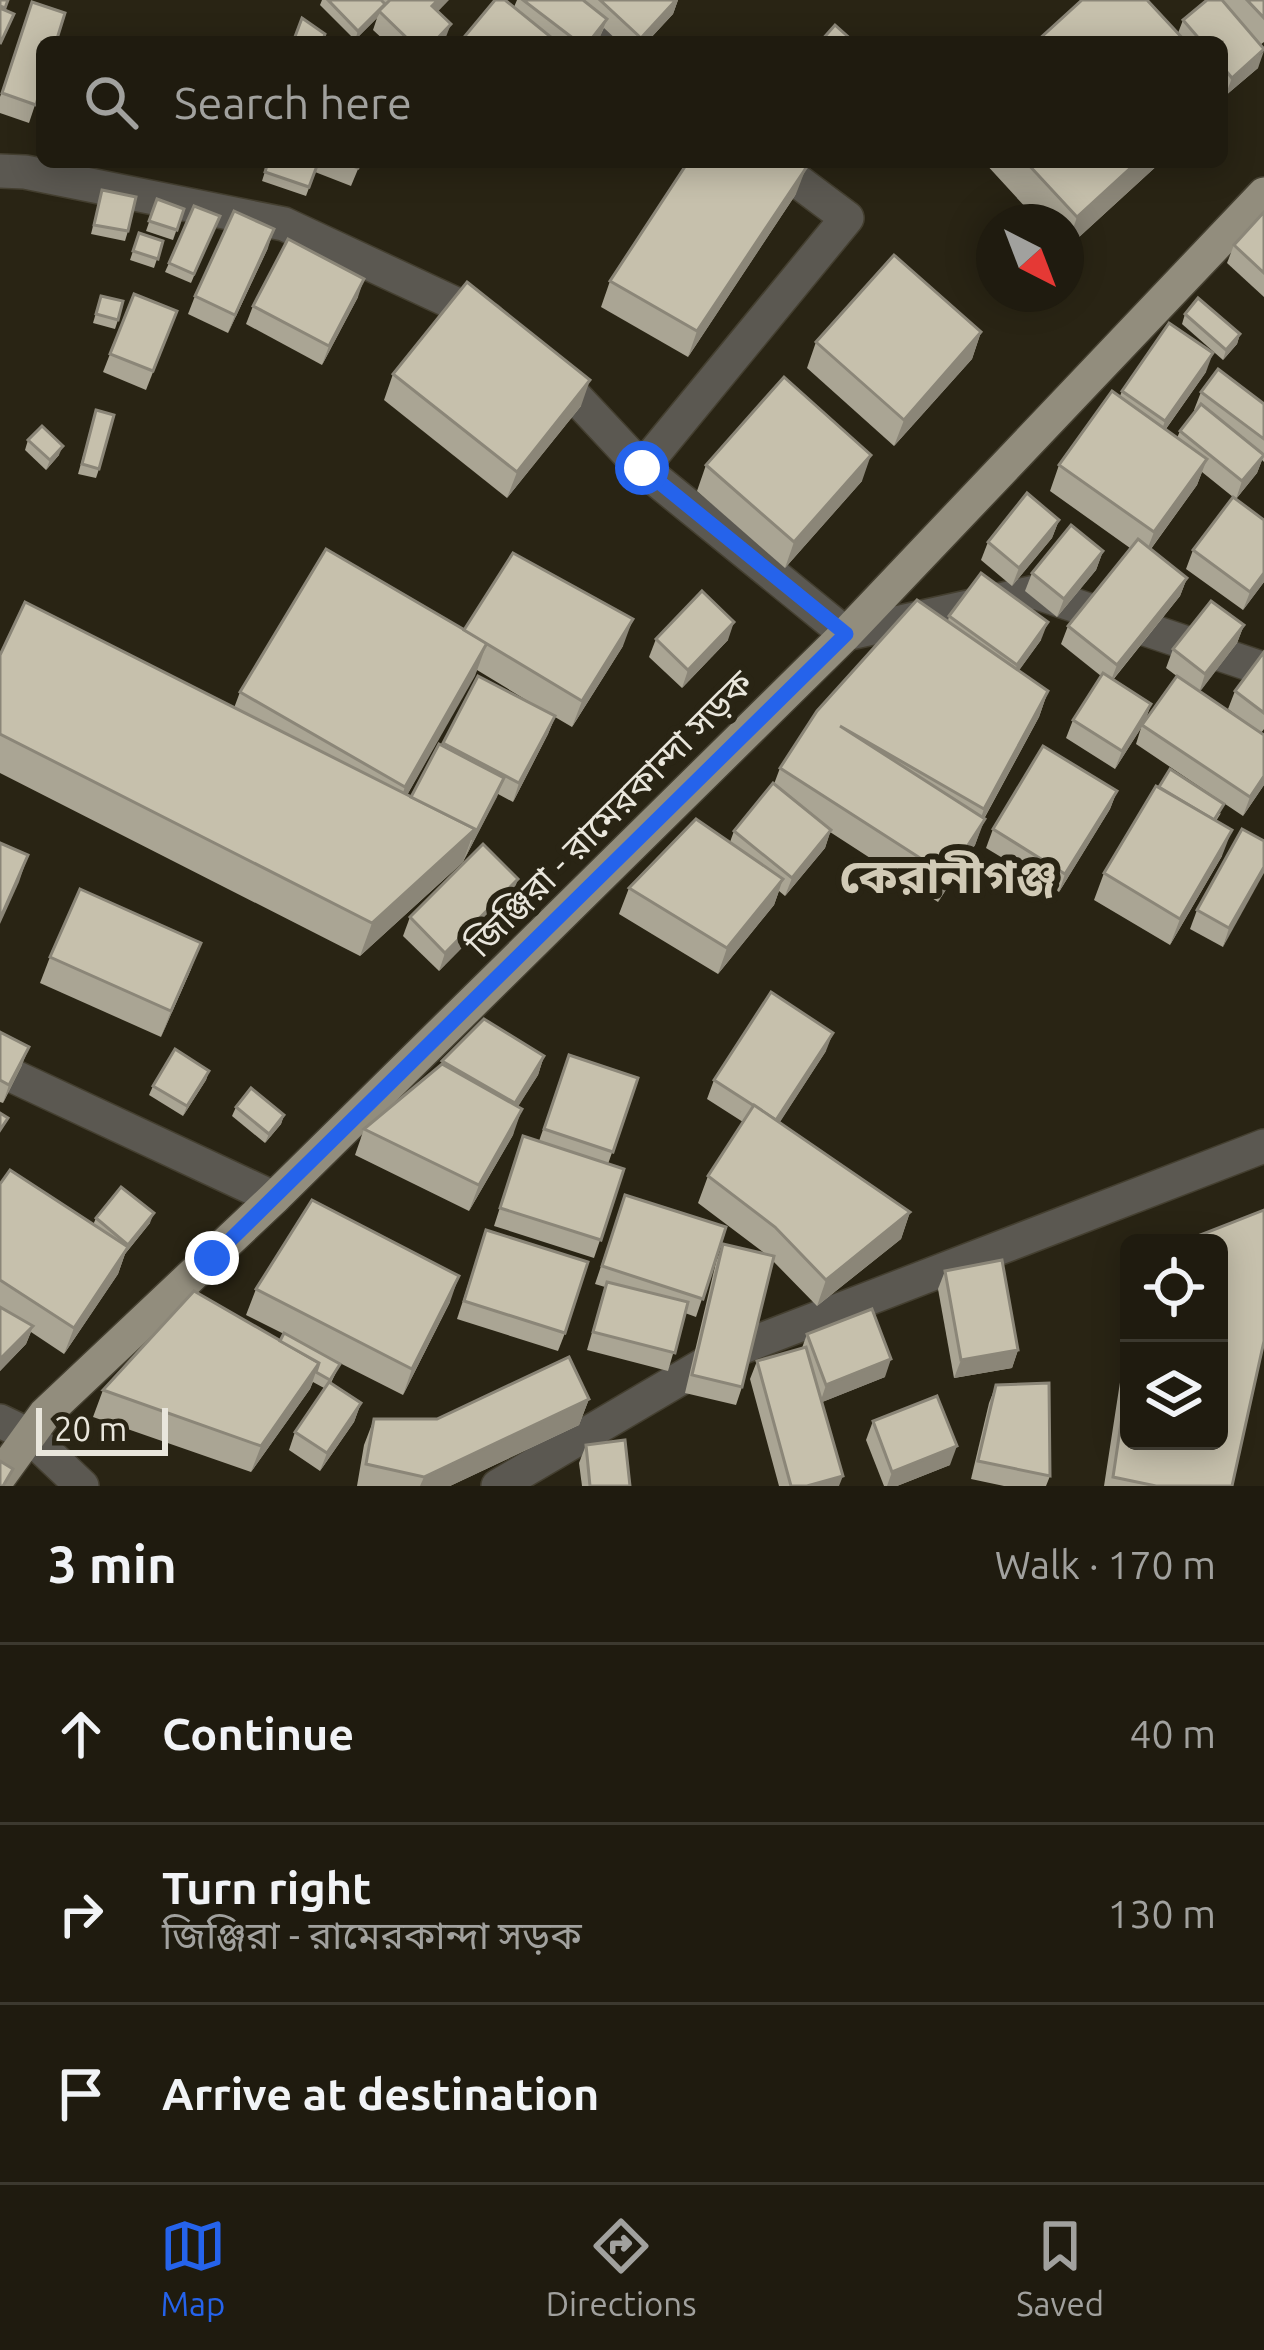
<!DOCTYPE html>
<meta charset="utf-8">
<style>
body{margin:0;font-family:Ubuntu,"Noto Sans Bengali",sans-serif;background:#2c281d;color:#f1f3f6}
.controls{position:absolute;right:36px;bottom:36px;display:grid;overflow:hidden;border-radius:18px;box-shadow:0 6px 30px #0003}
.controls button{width:108px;height:108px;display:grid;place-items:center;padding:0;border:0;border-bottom:3px solid #3c392f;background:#1f1b0f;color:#f1f3f6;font:60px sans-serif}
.compass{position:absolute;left:976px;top:204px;width:108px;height:108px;border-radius:50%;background:#1f1b0f;box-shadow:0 6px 30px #0003;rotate:138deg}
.scale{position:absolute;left:36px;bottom:30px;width:132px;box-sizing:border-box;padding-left:12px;border:6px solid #e9e6dc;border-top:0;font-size:33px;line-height:42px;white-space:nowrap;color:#e9e6dc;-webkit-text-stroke:9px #292414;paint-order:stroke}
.stop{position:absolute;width:36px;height:36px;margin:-27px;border:9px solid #2563eb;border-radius:50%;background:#fff}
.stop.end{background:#2563eb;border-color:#fff;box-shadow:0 3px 12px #0008}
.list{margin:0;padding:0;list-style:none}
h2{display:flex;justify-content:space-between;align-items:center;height:156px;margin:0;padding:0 48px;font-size:51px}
h2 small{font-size:39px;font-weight:400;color:#a1a19e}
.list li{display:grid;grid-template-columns:78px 1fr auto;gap:36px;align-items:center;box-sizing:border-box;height:180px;padding:0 48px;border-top:3px solid #3c392f}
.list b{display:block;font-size:45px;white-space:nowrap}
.list p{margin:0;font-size:39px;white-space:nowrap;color:#a1a19e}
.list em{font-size:39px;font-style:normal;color:#a1a19e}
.icon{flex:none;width:66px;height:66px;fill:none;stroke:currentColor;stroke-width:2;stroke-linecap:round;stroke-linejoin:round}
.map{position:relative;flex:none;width:1264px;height:1486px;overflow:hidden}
.search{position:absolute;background:#1f1b0f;box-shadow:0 6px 30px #0003;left:36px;right:36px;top:36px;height:132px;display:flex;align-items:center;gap:30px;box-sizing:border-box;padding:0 42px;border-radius:18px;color:#a1a19e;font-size:45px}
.sheet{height:696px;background:#1f1b0f}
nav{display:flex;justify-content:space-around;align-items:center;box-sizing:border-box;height:168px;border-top:3px solid #3c392f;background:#1f1b0f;font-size:33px;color:#a1a19e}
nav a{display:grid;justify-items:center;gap:6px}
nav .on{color:#2563eb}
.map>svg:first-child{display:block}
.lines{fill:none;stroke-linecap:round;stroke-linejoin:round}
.minor-casing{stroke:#443f30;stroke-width:36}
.primary-casing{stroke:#443f30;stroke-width:36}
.minor{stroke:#5b5851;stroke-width:33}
.primary{stroke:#928d7d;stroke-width:33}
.wall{fill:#aaa594;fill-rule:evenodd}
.shaded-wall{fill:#8b8678}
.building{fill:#c6c0ac;stroke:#8b8678;stroke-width:3}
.route{stroke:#2563eb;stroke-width:15}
.labels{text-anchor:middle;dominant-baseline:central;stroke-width:12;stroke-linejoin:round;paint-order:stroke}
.street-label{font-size:36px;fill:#e9e6dc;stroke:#292414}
.district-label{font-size:48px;font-weight:bold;fill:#d1cab6;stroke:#292414}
</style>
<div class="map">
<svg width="1264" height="1486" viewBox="0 0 1264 1486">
<rect width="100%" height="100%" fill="#292414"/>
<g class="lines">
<defs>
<g id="minor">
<polyline points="561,0 613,42"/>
<polyline points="772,162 847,218 642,468 846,634 1035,592 1264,669"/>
<polyline points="0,171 25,172 284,224 488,319"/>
<polyline points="554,374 642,468"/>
<polyline points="0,1070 274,1198"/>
<polyline points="0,1421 27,1434 82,1486"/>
<polyline points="498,1486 717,1357 1264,1146"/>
</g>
<polyline id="primary" points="0,1476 45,1414 274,1198 846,634 1264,194"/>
</defs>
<use href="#minor" class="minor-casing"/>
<use href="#primary" class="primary-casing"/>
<use href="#minor" class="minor"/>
<use href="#primary" class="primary"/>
</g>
<g class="wall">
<polygon points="322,0 389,0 385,4 438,12 444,42 386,42 373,30 377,18 355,40 320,5"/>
<polygon points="517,0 678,0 673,14 647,42 619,42 604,28 597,42 460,42 514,7"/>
<polygon points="1207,0 1264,0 1264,42 1260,45 1258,68 1225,96 1222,92 1222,42 1036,42 1178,33 1183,20"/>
<polygon points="32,2 42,84 29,123 0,113 0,97"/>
<polygon points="268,162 361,162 351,186 315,172 306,196 262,181"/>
<polygon points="984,162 1161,162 1066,249 1066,222 1039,222"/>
<polygon points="102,190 128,231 125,241 91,234"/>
<polygon points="796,194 688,357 601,307 610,281"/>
<polygon points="157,199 184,209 173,240 146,231"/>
<polygon points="1264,212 1264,297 1227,263 1234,245"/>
<polygon points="220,216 191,283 165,272 169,263"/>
<polygon points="139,233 163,241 154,268 130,260"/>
<polygon points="268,248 228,333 188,314 195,296"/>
<polygon points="101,296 118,320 115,329 93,323"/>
<polygon points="358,297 322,365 246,324 253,306"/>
<polygon points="177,311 146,390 103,372 110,354"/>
<polygon points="1185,314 1240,334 1237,344 1223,360 1182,324"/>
<polygon points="981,332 972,359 894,446 807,368 816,342"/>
<polygon points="1206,372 1166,429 1177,438 1180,431 1196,411 1194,410 1201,392 1264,404 1264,462 1262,460 1257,473 1236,499 1264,582 1243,610 1186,569 1193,550 1233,497 1202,472 1197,485 1151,549 1187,578 1180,596 1113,680 1151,704 1145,721 1178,677 1166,668 1173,649 1244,625 1237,643 1200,691 1244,721 1228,709 1235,691 1264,652 1264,729 1261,733 1264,785 1243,816 1136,744 1141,728 1115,769 1066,738 1073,720 1101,676 1061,644 1068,626 1130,548 1050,491 1059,465 1120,396 1122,391"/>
<polygon points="393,374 581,406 507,498 384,400"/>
<polygon points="96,410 99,469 96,478 78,474"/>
<polygon points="28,440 59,455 46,470 25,450"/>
<polygon points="706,465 862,481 785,568 697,491"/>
<polygon points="1059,520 1052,538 1012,586 981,560 988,542"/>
<polygon points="1103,551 1096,570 1057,617 1025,591 1032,573"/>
<polygon points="949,616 1041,640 1019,670 1048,691 1039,717 984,819 975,845 938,902 830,832 825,848 785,896 779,891 774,905 718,974 619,914 629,888 730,842 734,831 774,784 780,768 948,621"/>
<path d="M464,630l159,16 -51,81 -17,-10 -7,17 -35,68 -15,-8 -35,68 -103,94 -360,-183v-118l234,53 6,-16zM477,670l64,39 -63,-33 -36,70 -31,51 -4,-2z"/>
<polygon points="656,639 728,640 682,688 649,657"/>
<polygon points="1117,791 1110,809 1059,892 986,848 993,829"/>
<polygon points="1221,813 1216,821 1222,856 1170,945 1094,900 1104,873"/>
<polygon points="1264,841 1223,947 1190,929 1197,910"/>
<polygon points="512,897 439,971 403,936 410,917"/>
<polygon points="50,957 191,969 161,1037 40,983"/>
<polygon points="0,1032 22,1065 3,1103 0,1102"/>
<polygon points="826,1051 779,1123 910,1212 901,1239 817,1306 773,1261 742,1387 736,1405 685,1393 716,1262 723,1244 767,1255 698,1203 708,1176 743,1122 707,1099 714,1080"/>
<polygon points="569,1055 638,1078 608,1164 624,1169 594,1258 494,1226 523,1136 539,1141"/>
<polygon points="544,1056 538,1075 518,1106 513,1135 469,1211 355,1155 364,1129 441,1065 442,1061"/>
<polygon points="209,1071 206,1080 183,1116 149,1095 153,1086"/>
<polygon points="236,1107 284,1115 281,1124 265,1143 232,1116"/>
<polygon points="0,1184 93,1225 96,1218 150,1223 125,1254 118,1274 64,1354 31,1332 26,1344 0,1371"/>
<polygon points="625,1195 726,1227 696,1317 685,1313 668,1371 587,1350 605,1287 595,1284"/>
<polygon points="480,1248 565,1333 558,1351 457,1319"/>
<polygon points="945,1271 1018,1350 1012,1368 954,1378 938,1289"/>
<polygon points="256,1289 450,1302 403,1395 320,1353 340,1364 331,1383 361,1403 354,1422 320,1471 289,1450 295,1432 324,1388 313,1382 310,1389 251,1472 93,1417 103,1390 280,1341 284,1334 246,1315"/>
<polygon points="1129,1324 1129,1441 1232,1486 1104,1486"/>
<polygon points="807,1334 885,1377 822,1402 839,1486 779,1486 750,1379 757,1361 802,1348"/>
<polygon points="996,1385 1050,1476 1046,1486 1004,1486 971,1479 989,1403"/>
<polygon points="589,1399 579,1425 450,1486 357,1486 364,1445 374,1419 437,1419"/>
<polygon points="873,1421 950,1465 897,1486 884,1486 866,1440"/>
<polygon points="586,1445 630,1486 582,1486 579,1463"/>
</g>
<g class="shaded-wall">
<polygon points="438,0 449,0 425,25 432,6"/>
<polygon points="676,0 678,0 673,14 647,42 639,42 641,38"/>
<polygon points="385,4 377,18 355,40 358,31"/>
<polygon points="607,19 600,37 597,42 589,42"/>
<polygon points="451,24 444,42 434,42"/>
<polygon points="1264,51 1258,68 1225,96 1232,78"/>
<polygon points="1137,162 1161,162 1066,249 1077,217"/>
<polygon points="806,168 796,194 688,357 697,331"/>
<polygon points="274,229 268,248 228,333 235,315"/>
<polygon points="364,279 358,297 322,365 329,346"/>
<polygon points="981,332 972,359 894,446 904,420"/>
<polygon points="1240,334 1237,344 1223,360 1226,350"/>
<polygon points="1213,353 1206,372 1158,440 1165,421"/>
<polygon points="590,380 581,406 507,498 517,472"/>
<polygon points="63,446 59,455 46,470 50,460"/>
<polygon points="871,455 862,481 785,568 794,542"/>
<polygon points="1264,455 1257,473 1236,499 1242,481"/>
<polygon points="1207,459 1197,485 1144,558 1154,532"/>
<polygon points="1059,520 1052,538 1012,586 1019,568"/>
<polygon points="1103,551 1096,570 1057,617 1064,599"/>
<polygon points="1264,573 1264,582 1243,610 1250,592"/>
<polygon points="1187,578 1180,596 1110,683 1117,665"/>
<polygon points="633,619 623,646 572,727 582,701"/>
<polygon points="734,622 728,640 682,688 688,670"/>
<polygon points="1048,622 1041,640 1010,683 1017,665"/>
<polygon points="1244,625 1237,643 1199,693 1205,674"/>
<polygon points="487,643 475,676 393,820 405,787"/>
<polygon points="1048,691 1039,717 976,833 985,819 975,845 938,902 948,876 975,834 984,809"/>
<polygon points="1151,704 1145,722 1115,769 1122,751"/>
<polygon points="555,716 548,734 513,802 519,783"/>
<polygon points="1264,776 1264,785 1243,816 1250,797"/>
<polygon points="504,778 497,797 465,858 472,840"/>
<polygon points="1117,791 1110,809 1059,892 1065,874"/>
<polygon points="475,829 463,862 360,956 372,923"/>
<polygon points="831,830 825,848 785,896 792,878"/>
<polygon points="1232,830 1222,856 1170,945 1180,919"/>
<polygon points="28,855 19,882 0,924 0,919"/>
<polygon points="1264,867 1264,873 1223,947 1229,928"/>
<polygon points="518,879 512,897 439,971 445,953"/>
<polygon points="783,879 774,905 718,974 727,948"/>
<polygon points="201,943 191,969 161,1037 171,1011"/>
<polygon points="833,1033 826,1051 769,1139 776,1121"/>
<polygon points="29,1047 22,1065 3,1103 9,1085"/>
<polygon points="544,1056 538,1075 509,1121 515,1103"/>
<polygon points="209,1071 206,1080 183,1116 187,1106"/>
<polygon points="522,1109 513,1135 469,1211 479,1185"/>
<polygon points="284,1115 281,1124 265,1143 269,1134"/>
<polygon points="910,1212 901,1239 817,1306 826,1280"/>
<polygon points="154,1213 150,1223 125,1254 118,1274 64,1354 74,1328 128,1245"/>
<polygon points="459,1276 450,1302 403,1395 412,1369"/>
<polygon points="33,1326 26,1344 0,1371 0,1359"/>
<polygon points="1018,1350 1012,1368 954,1378 961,1360"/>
<polygon points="891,1359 885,1377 820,1403 826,1385"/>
<polygon points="319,1363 310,1389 251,1472 261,1446"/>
<polygon points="589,1399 579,1425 450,1486 420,1486 424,1477"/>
<polygon points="361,1403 354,1422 320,1471 327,1453"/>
<polygon points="957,1446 950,1465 897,1486 887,1486 892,1472"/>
<polygon points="843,1476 839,1486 807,1486"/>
</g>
<g class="building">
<polygon points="0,0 8,0 5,8 0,6"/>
<polygon points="328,0 381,0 385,4 358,31"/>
<polygon points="390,0 438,0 432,6 451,24 434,42 411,42 379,11"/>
<polygon points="495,0 505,0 557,42 460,42"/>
<polygon points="523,0 583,0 607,19 589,42 578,42"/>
<polygon points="600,0 676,0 641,38"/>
<polygon points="1082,0 1147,0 1186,42 1036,42"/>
<polygon points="1207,0 1222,0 1264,49 1232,78 1222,66 1222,42 1202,42 1183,20"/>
<polygon points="1247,0 1264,0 1264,18"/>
<polygon points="32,2 65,13 56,42 42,42 42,84 36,105 2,93"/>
<polygon points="0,8 14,14 0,44"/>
<polygon points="302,18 325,34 322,42 293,42"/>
<polygon points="835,25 854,42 820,42"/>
<polygon points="268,162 315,162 318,163 309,187 265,172"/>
<polygon points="343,162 360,162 358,168"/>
<polygon points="688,162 797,162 806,168 697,331 610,281"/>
<polygon points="1026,162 1137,162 1077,217"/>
<polygon points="102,190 136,197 128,231 94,225"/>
<polygon points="157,199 184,209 177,230 149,221"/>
<polygon points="194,206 220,216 194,274 169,263"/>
<polygon points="234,211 274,229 235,315 195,296"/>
<polygon points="1264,212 1264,273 1234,245"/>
<polygon points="139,233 163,241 158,259 133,251"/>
<polygon points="288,239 364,279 329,346 253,306"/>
<polygon points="894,255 981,332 904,420 816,342"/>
<polygon points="467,282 590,380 517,472 393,374"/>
<polygon points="134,294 177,311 153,371 110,354"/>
<polygon points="101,296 123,301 118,320 96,314"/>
<polygon points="1198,298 1240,334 1226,350 1185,314"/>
<polygon points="1169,323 1213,353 1165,421 1122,391"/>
<polygon points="1218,369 1264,404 1264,439 1201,392"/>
<polygon points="784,377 871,455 794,542 706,465"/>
<polygon points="1112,391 1207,459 1154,532 1059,465"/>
<polygon points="1201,404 1264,455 1242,481 1180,431"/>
<polygon points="96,410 114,415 99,469 82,464"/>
<polygon points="42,426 63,446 50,460 28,440"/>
<polygon points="1027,493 1059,520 1019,568 988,542"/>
<polygon points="1233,497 1264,520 1264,573 1250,592 1193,550"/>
<polygon points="1071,525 1103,551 1064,599 1032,573"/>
<polygon points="1138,539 1187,578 1117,665 1068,626"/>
<polygon points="326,549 487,643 405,787 240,692"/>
<polygon points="513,553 633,619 582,701 464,630"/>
<polygon points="981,573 1048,622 1017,665 949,616"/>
<polygon points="702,591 734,622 688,670 656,639"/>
<polygon points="917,600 1048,691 984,809 840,726 985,819 948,876 780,768 817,711"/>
<polygon points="1211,601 1244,625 1205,674 1173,649"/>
<polygon points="25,602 475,829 372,923 0,734 0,655"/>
<polygon points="1264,652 1264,713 1235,691"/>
<polygon points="1103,673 1151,704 1122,751 1073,720"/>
<polygon points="478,676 555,716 519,783 443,743"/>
<polygon points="1177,676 1264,735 1264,776 1250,797 1142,725"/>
<polygon points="439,744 504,778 472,840 475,829 411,797"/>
<polygon points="1043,746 1117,791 1065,874 993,829"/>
<polygon points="1170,769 1224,804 1214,820 1159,787"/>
<polygon points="773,783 831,830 792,878 734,831"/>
<polygon points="1156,786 1232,830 1180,919 1104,873"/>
<polygon points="696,819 783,879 727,948 629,888"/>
<polygon points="1242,829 1264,841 1264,867 1229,928 1197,910"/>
<polygon points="0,843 28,855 0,919"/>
<polygon points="483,844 518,879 445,953 410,917"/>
<polygon points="80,889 201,943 171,1011 50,957"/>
<polygon points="771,992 833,1033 776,1120 714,1080"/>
<polygon points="484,1019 544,1056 515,1103 442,1061"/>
<polygon points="0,1032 29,1047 9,1085 0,1080"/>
<polygon points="175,1049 209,1071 187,1106 153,1086"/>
<polygon points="569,1055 638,1078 613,1152 544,1129"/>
<polygon points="442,1064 522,1109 479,1185 364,1129"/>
<polygon points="251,1088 284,1115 269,1134 236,1107"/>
<polygon points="754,1105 910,1212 826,1280 775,1227 708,1176"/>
<polygon points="0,1113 8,1118 0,1130"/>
<polygon points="523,1136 624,1169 601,1240 500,1208"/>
<polygon points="10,1170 128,1247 74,1328 0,1280 0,1184"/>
<polygon points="121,1187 154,1213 128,1245 96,1218"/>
<polygon points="625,1195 726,1227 703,1299 602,1266"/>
<polygon points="312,1200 459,1276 412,1369 256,1289"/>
<polygon points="1264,1210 1264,1341 1232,1486 1156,1486 1113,1477 1129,1370 1129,1441 1219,1441 1219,1243 1180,1243"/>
<polygon points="486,1230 588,1262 565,1333 464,1301"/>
<polygon points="723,1244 774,1256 742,1387 692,1375"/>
<polygon points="1002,1260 1018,1350 961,1360 945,1271"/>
<polygon points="607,1282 688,1302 675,1353 593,1332"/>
<polygon points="194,1291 319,1363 261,1446 103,1390"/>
<polygon points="0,1307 33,1326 0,1359"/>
<polygon points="872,1309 891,1359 826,1385 807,1334"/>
<polygon points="284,1333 340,1364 330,1380 316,1372 319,1363 280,1341"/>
<polygon points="806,1347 843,1476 807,1486 791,1486 757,1361"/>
<polygon points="569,1357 589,1399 424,1477 366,1464 374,1419 437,1419"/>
<polygon points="329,1382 361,1403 327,1453 295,1432"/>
<polygon points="1049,1383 1050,1476 978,1461 996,1385"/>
<polygon points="937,1396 957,1446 892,1472 873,1421"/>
<polygon points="625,1440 630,1486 590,1486 586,1445"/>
<polygon points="0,1461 13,1469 3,1486 0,1486"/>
</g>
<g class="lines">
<polyline class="route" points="212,1258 846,634 642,468"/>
</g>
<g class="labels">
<g class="street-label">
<text transform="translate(609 813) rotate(-45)">জিঞ্জিরা - রামেরকান্দা সড়ক</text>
</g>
<g class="district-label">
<text x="948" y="875">কেরানীগঞ্জ</text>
</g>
</g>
</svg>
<div class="controls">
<button><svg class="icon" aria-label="locate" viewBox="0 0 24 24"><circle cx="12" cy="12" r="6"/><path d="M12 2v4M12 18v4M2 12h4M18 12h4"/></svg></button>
<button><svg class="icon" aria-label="layers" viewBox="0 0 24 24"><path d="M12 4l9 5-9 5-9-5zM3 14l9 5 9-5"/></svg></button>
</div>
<svg class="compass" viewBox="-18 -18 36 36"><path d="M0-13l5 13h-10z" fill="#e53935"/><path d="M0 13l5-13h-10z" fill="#a1a19e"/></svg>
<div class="scale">20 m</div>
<div class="stop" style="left:642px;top:468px"></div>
<div class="stop end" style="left:212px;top:1258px"></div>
<div class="search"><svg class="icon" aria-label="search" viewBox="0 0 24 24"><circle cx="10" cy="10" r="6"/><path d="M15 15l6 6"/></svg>Search here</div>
</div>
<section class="sheet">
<h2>3 min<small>Walk · 170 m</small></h2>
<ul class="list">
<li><svg class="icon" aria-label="ahead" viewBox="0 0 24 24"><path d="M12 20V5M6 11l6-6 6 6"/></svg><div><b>Continue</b></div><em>40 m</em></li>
<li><svg class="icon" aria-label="right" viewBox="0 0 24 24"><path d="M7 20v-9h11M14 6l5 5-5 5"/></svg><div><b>Turn right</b><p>জিঞ্জিরা - রামেরকান্দা সড়ক</p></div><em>130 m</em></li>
<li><svg class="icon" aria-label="arrive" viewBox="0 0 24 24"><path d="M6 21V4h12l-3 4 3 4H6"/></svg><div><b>Arrive at destination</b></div></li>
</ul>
</section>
<nav>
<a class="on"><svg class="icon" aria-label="map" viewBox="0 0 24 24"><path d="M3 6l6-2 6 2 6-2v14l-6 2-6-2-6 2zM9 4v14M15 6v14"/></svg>Map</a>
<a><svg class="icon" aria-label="directions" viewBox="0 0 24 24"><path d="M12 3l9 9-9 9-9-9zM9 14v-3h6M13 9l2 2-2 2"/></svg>Directions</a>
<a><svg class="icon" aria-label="saved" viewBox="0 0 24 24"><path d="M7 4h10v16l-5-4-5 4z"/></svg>Saved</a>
</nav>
